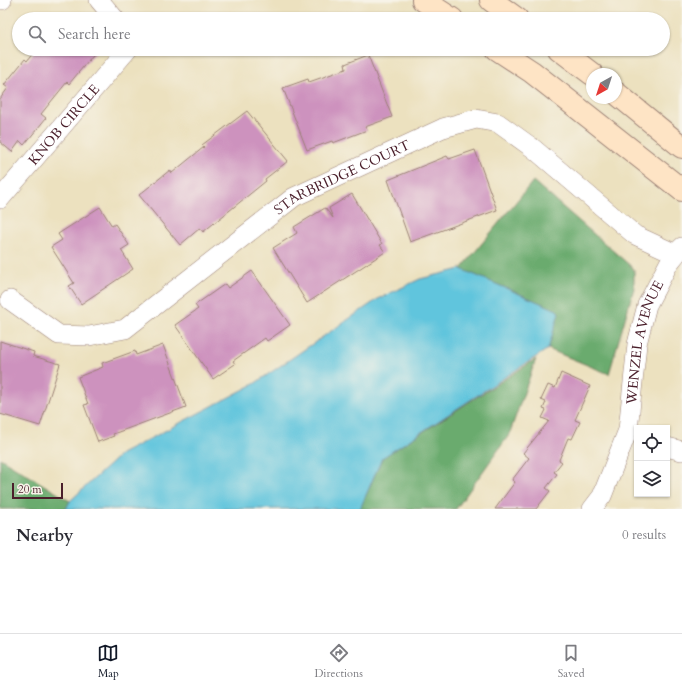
<!DOCTYPE html>
<style>
body{margin:0;font-family:Cardo,serif;background:#f7f7f7;color:#2b2b33}
.controls{position:absolute;right:12px;bottom:12px;display:grid;overflow:hidden;border-radius:0px;box-shadow:0 1px 3px #0004}
.controls button{width:36px;height:36px;display:grid;place-items:center;padding:0;border:0;border-bottom:1px solid #e1e1e2;background:#fff;color:#2b2b33;font:20px sans-serif}
.compass{position:absolute;left:586px;top:68px;width:36px;height:36px;border-radius:50%;background:#fff;box-shadow:0 1px 3px #0004;rotate:219deg}
.scale{position:absolute;left:12px;bottom:10px;width:51px;box-sizing:border-box;padding-left:4px;border:2px solid #4a1f2b;border-top:0;font-size:11px;line-height:14px;white-space:nowrap;color:#4a1f2b;-webkit-text-stroke:3px #f7f3e8;paint-order:stroke}
.list{margin:0;padding:0;list-style:none}
h2{display:flex;justify-content:space-between;align-items:center;height:52px;margin:0;padding:0 16px;font-size:17px}
h2 small{font-size:13px;font-weight:400;color:#7c7c81}
.icon{flex:none;width:22px;height:22px;fill:none;stroke:currentColor;stroke-width:2;stroke-linecap:round;stroke-linejoin:round}
.map{position:relative;flex:none;width:682px;height:509px;overflow:hidden}
.search{position:absolute;background:#fff;box-shadow:0 1px 3px #0004;left:12px;right:12px;top:12px;height:44px;display:flex;align-items:center;gap:10px;box-sizing:border-box;padding:0 14px;border-radius:22px;color:#7c7c81;font-size:15px}
.sheet{height:124px;background:#fff}
nav{display:flex;justify-content:space-around;align-items:center;box-sizing:border-box;height:56px;border-top:1px solid #e1e1e2;background:#fff;font-size:11px;color:#7c7c81}
nav a{display:grid;justify-items:center;gap:2px}
nav .on{color:#111827}
.map>svg:first-child{display:block}
.forest{fill:#6aab6e;stroke:#5a654c}
.water{fill:#60c5dd;stroke:#557284}
.building{fill:#cd92be}
.lines{fill:none;stroke-linecap:round;stroke-linejoin:round}
.street-casing{stroke:#9b8075;stroke-width:20}
.secondary-casing{stroke:#9b8075;stroke-width:24}
.street{stroke:#fff;stroke-width:19}
.secondary{stroke:#fee4c5;stroke-width:22}
.labels{text-anchor:middle;dominant-baseline:central;stroke-width:3.5;stroke-linejoin:round;paint-order:stroke}
.street-label{font-size:14px;fill:#4a1f2b;stroke:#f7f3e8}
</style>
<div class="map">
<svg width="682" height="509" viewBox="0 0 682 509">
<rect width="100%" height="100%" fill="#f7f3e8"/>
<filter id="ink" filterUnits="userSpaceOnUse"><feTurbulence type="fractalNoise" baseFrequency=".025" numOctaves="2"/><feDisplacementMap in="SourceGraphic" scale="8" xChannelSelector="R" yChannelSelector="G"/><feConvolveMatrix kernelMatrix="1 2 1 2 8 2 1 2 1" color-interpolation-filters="sRGB"/></filter>
<filter id="wash" filterUnits="userSpaceOnUse"><feTurbulence type="fractalNoise" baseFrequency=".012" numOctaves="4" result="noise"/><feDisplacementMap in="SourceGraphic" scale="16" xChannelSelector="R" yChannelSelector="G"/><feGaussianBlur stdDeviation="0.9" result="paint"/><feColorMatrix in="noise" values="0 0 0 0 0 0 0 0 0 0 0 0 0 0 0 0 0 1.4 0 .05"/><feComposite in="paint" operator="in"/></filter>
<g filter="url(#wash)">
<rect width="100%" height="100%" fill="#ece1bf"/>
<g class="forest">
<polygon points="533,181 634,269 634,288 609,374 548,349 559,313 557,310 461,269"/>
<polygon points="536,359 509,435 456,509 360,509 382,458"/>
<polygon points="0,458 70,501 66,509 0,509"/>
</g>
<polygon class="water" points="461,269 557,310 559,313 548,349 382,458 360,509 66,509 70,501 121,454 254,384 378,299 420,279"/>
<g id="blocks">
<g class="building">
<polygon points="36,49 98,49 69,84 67,82 41,114 46,118 24,145 20,141 12,152 0,142 0,99 8,88 4,85 25,59 27,61"/>
<polygon points="368,55 392,117 365,127 367,130 333,143 332,141 307,150 283,88 308,79 309,82 346,69 345,64"/>
<polygon points="247,111 288,161 265,179 266,181 203,232 200,228 180,245 139,195 170,170 172,173 204,147 202,145"/>
<polygon points="475,150 497,210 410,242 388,180 447,156 449,159"/>
<polygon points="352,194 382,244 380,245 385,252 307,303 273,248 297,233 294,227 325,208 333,218 329,208"/>
<polygon points="100,207 112,226 115,224 129,245 121,250 133,269 81,304 69,286 74,283 51,247 62,240 58,234"/>
<polygon points="252,271 290,325 267,341 265,338 233,361 235,364 213,379 175,325 198,309 195,305 225,284 228,288"/>
<polygon points="0,341 34,352 33,356 60,364 40,426 0,414"/>
<polygon points="163,345 186,407 113,434 114,436 98,442 84,405 88,404 78,377 103,367 102,363 135,351 136,355"/>
<polygon points="561,373 590,386 575,420 580,422 572,439 568,438 559,460 562,462 554,472 557,474 546,488 550,491 536,509 495,509 515,482 512,480 529,458 523,453 549,421 542,418 546,410 543,409 546,402 541,400 548,385 555,388"/>
</g>
</g>
</g>
<g filter="url(#ink)">
<use href="#blocks" fill-opacity="0" stroke="#9b8075" stroke-width="1"/>
<g class="lines">
<defs>
<g id="street">
<polyline points="0,0 2,0"/>
<polyline points="99,0 115,19"/>
<path id="s1" d="M0,199l128,-150"/>
<path id="s2" d="M10,300l49,35 30,1 36,-7 169,-132 149,-69 33,-9 22,4 36,26 101,86 41,19"/>
<polyline points="667,447 682,451"/>
<path id="s3" d="M592,509l10,-13 26,-66 9,-86 10,-39 22,-42 13,-16"/>
</g>
<g id="secondary">
<polyline points="423,0 452,19"/>
<polyline points="491,0 517,19"/>
<polyline points="497,49 532,72 682,190"/>
<polyline points="559,49 592,74"/>
<polyline points="616,93 682,147"/>
</g>
</defs>
<use href="#street" class="street-casing"/>
<use href="#secondary" class="secondary-casing"/>
<use href="#street" class="street"/>
<use href="#secondary" class="secondary"/>
</g>
</g>
<g class="labels">
<g class="street-label">
<text stroke="none"><textPath href="#s1" startOffset="98">KNOB CIRCLE</textPath></text>
<text stroke="none"><textPath href="#s2" startOffset="393">STARBRIDGE COURT</textPath></text>
<text stroke="none"><textPath href="#s3" startOffset="177">WENZEL AVENUE</textPath></text>
</g>
</g>
</svg>
<div class="controls">
<button><svg class="icon" aria-label="locate" viewBox="0 0 24 24"><circle cx="12" cy="12" r="6"/><path d="M12 2v4M12 18v4M2 12h4M18 12h4"/></svg></button>
<button><svg class="icon" aria-label="layers" viewBox="0 0 24 24"><path d="M12 4l9 5-9 5-9-5zM3 14l9 5 9-5"/></svg></button>
</div>
<svg class="compass" viewBox="-18 -18 36 36"><path d="M0-13l5 13h-10z" fill="#e53935"/><path d="M0 13l5-13h-10z" fill="#7c7c81"/></svg>
<div class="scale">20 m</div>
<div class="search"><svg class="icon" aria-label="search" viewBox="0 0 24 24"><circle cx="10" cy="10" r="6"/><path d="M15 15l6 6"/></svg>Search here</div>
</div>
<section class="sheet">
<h2>Nearby<small>0 results</small></h2>
<ul class="list">
</ul>
</section>
<nav>
<a class="on"><svg class="icon" aria-label="map" viewBox="0 0 24 24"><path d="M3 6l6-2 6 2 6-2v14l-6 2-6-2-6 2zM9 4v14M15 6v14"/></svg>Map</a>
<a><svg class="icon" aria-label="directions" viewBox="0 0 24 24"><path d="M12 3l9 9-9 9-9-9zM9 14v-3h6M13 9l2 2-2 2"/></svg>Directions</a>
<a><svg class="icon" aria-label="saved" viewBox="0 0 24 24"><path d="M7 4h10v16l-5-4-5 4z"/></svg>Saved</a>
</nav>
